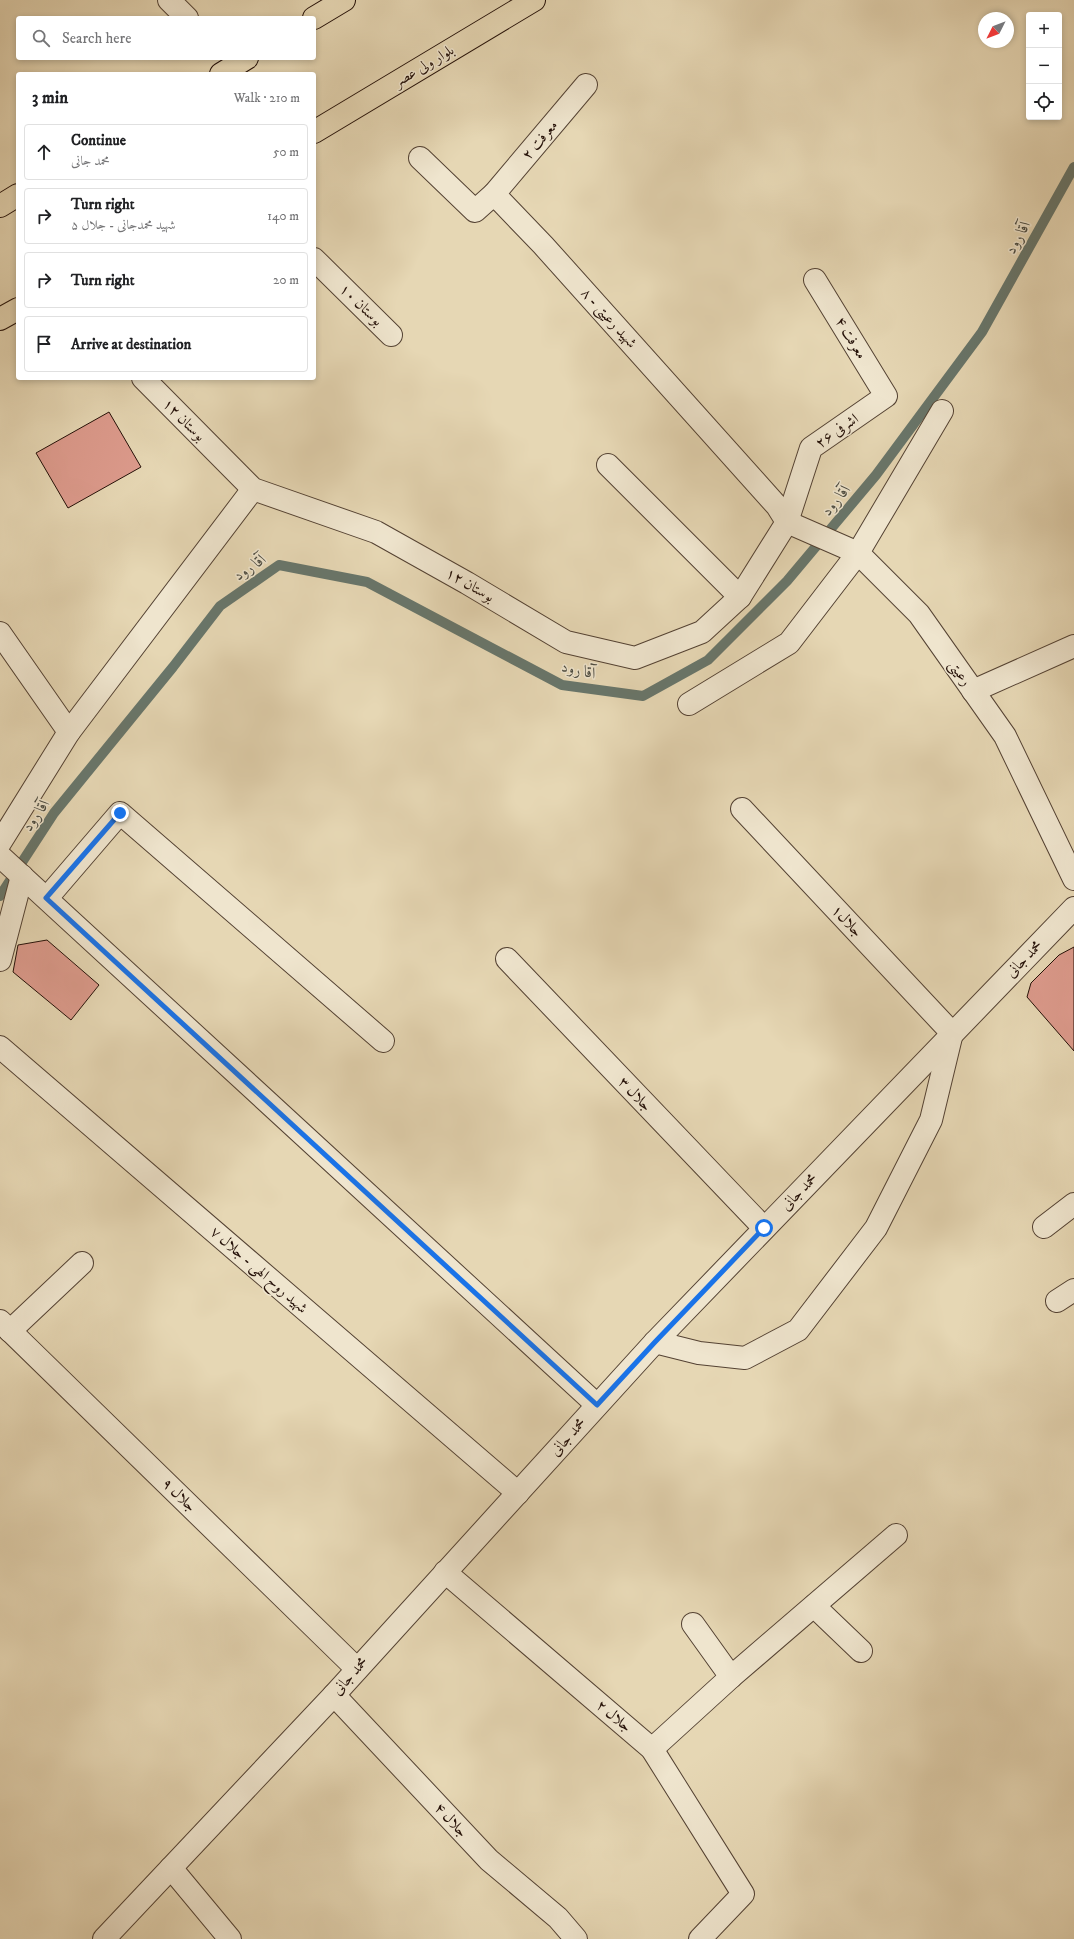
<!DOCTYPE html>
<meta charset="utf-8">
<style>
body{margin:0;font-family:"IM FELL DW Pica",Amiri,serif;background:#f2f2f2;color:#202124}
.controls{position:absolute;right:12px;top:12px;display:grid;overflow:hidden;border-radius:4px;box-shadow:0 2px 6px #0003}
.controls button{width:36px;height:36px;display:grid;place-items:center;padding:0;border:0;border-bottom:1px solid #e0e0e0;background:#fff;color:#202124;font:20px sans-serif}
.compass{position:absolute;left:978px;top:12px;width:36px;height:36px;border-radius:50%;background:#fff;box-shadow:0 2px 6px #0003;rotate:228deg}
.stop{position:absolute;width:12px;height:12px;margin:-9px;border:3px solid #1a73e8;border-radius:50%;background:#fff}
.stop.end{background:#1a73e8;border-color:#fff;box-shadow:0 1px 4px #0008}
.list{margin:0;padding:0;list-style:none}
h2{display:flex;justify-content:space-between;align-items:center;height:52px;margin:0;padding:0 16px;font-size:17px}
h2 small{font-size:13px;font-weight:400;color:#757577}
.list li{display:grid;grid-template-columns:26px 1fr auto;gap:12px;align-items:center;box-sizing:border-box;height:56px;margin:0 8px 8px;padding:0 8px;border:1px solid #e0e0e0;border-radius:4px}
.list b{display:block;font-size:15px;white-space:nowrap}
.list p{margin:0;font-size:13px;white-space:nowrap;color:#757577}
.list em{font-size:13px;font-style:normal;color:#757577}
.icon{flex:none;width:22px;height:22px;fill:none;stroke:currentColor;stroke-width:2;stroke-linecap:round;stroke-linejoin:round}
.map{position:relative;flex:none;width:1074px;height:1939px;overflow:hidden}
.search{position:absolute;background:#fff;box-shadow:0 2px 6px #0003;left:16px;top:16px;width:300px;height:44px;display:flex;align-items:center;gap:10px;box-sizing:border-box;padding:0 14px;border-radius:4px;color:#757577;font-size:15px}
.panel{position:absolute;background:#fff;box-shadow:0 2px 6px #0003;left:16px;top:72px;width:300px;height:308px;border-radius:4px}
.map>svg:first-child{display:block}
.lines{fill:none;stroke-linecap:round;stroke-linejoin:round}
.stream{stroke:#68766b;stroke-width:10}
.building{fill:#dd9b8d;stroke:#241008}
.street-casing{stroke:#544233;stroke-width:24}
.primary-casing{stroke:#241008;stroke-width:24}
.street{stroke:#efe5ce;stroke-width:22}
.primary{stroke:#e6d7b4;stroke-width:22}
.route{stroke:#1a73e8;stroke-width:5}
.labels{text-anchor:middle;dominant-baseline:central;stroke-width:3;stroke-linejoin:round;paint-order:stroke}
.street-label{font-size:15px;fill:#241008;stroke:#efe5ce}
.water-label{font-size:16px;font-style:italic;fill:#4c4c42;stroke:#efe5ce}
</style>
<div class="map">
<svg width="1074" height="1939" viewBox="0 0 1074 1939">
<rect width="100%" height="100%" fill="#e6d7b4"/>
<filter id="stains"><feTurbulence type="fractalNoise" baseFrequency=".005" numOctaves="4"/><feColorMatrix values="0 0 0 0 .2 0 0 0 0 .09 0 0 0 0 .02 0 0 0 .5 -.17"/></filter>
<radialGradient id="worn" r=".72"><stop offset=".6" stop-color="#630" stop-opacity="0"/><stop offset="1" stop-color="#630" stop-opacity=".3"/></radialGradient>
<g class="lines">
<polyline class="stream" points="0,896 54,813 173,667 220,606 279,565 367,582 562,685 643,696 708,660 787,581 876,475 982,332 1074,167"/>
</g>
<g class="building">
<polygon points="109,412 141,467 68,508 36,453"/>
<polygon points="47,940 99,985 71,1020 13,972 18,945"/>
<polygon points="1074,947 1074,1051 1027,997 1031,983 1059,955"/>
</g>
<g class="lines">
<defs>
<g id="street">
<polyline points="169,0 187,18"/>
<polyline points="420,158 475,211 494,194 543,245 777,506 787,522"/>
<polyline points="494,194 586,85"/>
<polyline points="314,259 391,335"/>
<polyline points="143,378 253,489 376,532 467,583 566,642 635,658 702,632 740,597 787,522 811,448 886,396 815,280"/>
<polyline points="608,465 740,597"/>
<polyline points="787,522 858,553 919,614 1005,736 1074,879"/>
<polyline points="0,633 69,732"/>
<polyline points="973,691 1074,646"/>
<polyline points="689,704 789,643 858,553 942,411"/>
<polyline points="0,843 69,732 253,489"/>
<polyline points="0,856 597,1405"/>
<polyline points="47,898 120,813 383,1041"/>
<polyline points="507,959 764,1228"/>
<polyline points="0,960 22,876"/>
<polyline points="0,1047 518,1493"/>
<polyline points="1044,1227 1074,1204"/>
<polyline points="1057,1301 1074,1290"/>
<polyline points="0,1321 357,1669"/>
<polyline points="10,1331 82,1263"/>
<polyline points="655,1342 699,1353 745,1358 798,1330 876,1228 931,1120 952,1033 742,809"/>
<polyline points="445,1572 652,1749 743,1894 700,1939"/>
<polyline points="814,1606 861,1651"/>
<polyline points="693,1624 731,1677"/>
<polyline points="334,1695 489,1860 558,1918 576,1939"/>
<polyline points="652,1749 731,1677 896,1535"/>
<polyline points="171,1868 230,1939"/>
<polyline points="104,1939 334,1695 655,1342 1074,908"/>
</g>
<g id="primary">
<polyline points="314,18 344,0"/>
<polyline points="221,74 247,58"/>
<polyline points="314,132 534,0"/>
<polyline points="0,206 18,195"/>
<polyline points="0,319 18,309"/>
</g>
</defs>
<use href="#street" class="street-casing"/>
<use href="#primary" class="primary-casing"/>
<use href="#street" class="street"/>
<use href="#primary" class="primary"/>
</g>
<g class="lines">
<polyline class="route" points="120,813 46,898 597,1405 655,1342 764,1228"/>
</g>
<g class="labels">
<g class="street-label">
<text transform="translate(424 66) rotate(-31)">بلوار ولی عصر</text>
<text transform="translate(540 140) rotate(-50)">معرفت ۲</text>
<text transform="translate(361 305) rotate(44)">بوستان ۱۰</text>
<text transform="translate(609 318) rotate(48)">شهید رعیتی - ۸</text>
<text transform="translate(851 338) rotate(59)">معرفت ۴</text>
<text transform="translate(184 420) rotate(45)">بوستان ۱۲</text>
<text transform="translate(837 431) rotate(-35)">اشرفی ۲۶</text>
<text transform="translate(470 585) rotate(30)">بوستان ۱۲</text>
<text transform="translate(960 673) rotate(55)">رعیتی</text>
<text transform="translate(847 921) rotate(47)">جلال۱</text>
<text transform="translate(1024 959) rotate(-46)">محمد جانی</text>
<text transform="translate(635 1094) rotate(46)">جلال ۳</text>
<text transform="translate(799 1192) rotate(-46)">محمد جانی</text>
<text transform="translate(259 1270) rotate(41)">شهید روح الهی - جلال ۷</text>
<text transform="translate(568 1437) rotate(-48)">محمد جانی</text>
<text transform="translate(179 1495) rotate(44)">جلال ۹</text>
<text transform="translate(350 1676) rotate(-48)">محمد جانی</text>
<text transform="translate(614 1716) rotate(40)">جلال ۲</text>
<text transform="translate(451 1820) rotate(47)">جلال ۴</text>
</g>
<g class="water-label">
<text transform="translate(1018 237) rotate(-61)">آقا رود</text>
<text transform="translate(836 500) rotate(-50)">آقا رود</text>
<text transform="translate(250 567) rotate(-34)">آقا رود</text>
<text transform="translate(579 670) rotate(13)">آقا رود</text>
<text transform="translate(36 815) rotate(-55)">آقا رود</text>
</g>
</g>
<rect width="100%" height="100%" filter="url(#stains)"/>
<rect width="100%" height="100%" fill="url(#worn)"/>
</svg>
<div class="controls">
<button>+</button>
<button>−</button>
<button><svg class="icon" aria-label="locate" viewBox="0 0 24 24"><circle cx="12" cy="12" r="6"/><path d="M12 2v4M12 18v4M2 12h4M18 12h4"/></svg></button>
</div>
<svg class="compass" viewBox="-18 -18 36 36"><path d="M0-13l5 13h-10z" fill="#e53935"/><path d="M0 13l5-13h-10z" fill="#757577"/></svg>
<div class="stop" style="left:764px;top:1228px"></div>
<div class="stop end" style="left:120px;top:813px"></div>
<div class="search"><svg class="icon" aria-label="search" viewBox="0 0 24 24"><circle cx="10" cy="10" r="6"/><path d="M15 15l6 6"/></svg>Search here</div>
<section class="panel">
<h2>3 min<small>Walk · 210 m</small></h2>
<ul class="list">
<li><svg class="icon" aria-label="ahead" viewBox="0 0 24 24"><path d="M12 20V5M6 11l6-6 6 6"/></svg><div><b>Continue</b><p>محمد جانی</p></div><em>50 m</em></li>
<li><svg class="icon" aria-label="right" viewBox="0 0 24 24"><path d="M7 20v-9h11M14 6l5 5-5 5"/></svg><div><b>Turn right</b><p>شهید محمدجانی - جلال ۵</p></div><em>140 m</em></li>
<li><svg class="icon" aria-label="right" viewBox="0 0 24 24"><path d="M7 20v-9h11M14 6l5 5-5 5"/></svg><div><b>Turn right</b></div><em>20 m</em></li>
<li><svg class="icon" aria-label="arrive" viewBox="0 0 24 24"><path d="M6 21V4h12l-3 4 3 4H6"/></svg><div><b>Arrive at destination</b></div></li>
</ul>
</section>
</div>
